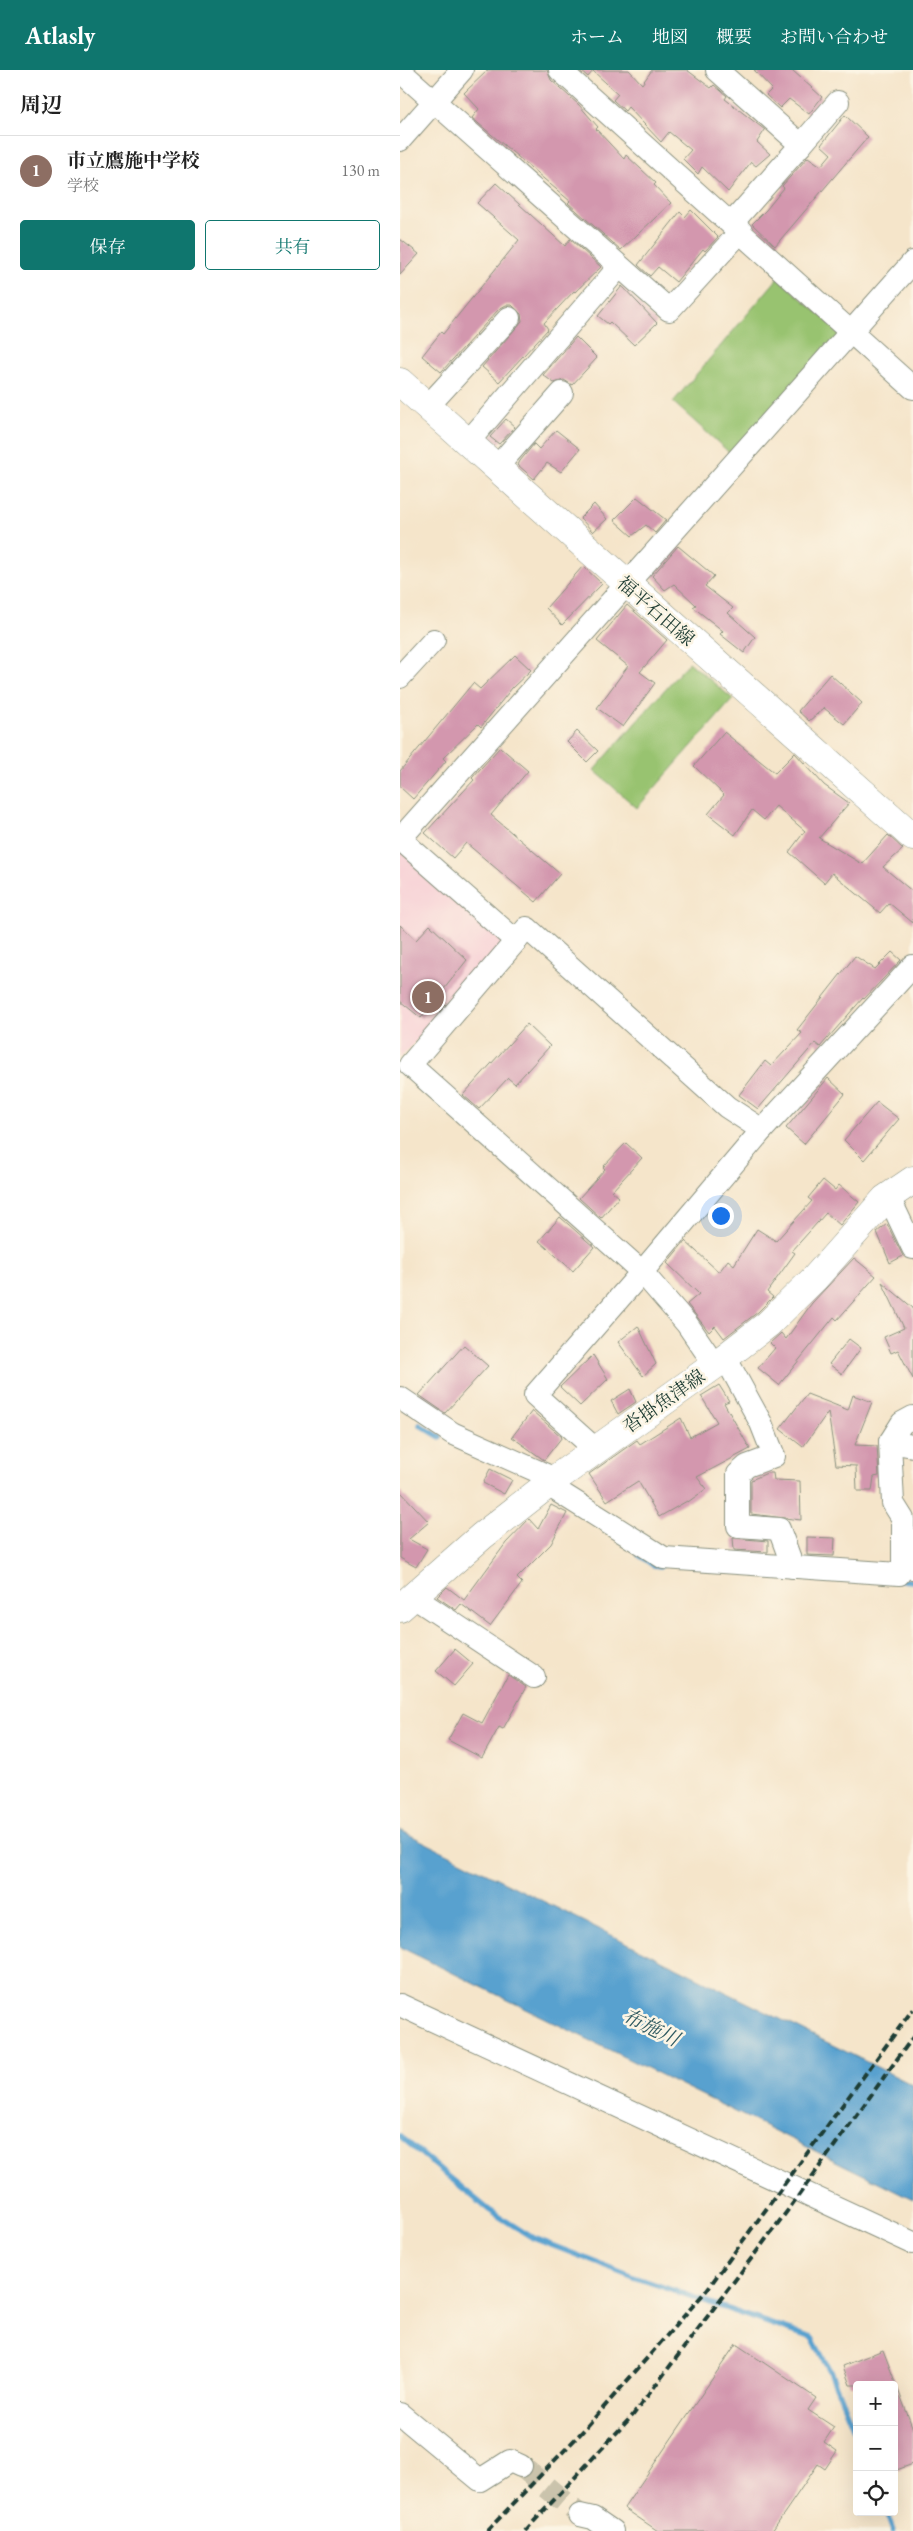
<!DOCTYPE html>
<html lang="ja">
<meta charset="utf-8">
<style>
body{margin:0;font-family:"EB Garamond","Noto Serif JP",serif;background:#f2f2f2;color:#222}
.controls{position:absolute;right:15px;bottom:15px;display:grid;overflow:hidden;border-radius:5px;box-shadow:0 5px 20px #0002}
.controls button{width:45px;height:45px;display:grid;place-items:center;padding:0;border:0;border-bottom:1px solid #e0e0e0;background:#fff;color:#222;font:25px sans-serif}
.you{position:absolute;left:320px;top:1145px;width:18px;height:18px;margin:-12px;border:4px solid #fff;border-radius:50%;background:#1a73e8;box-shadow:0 0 0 8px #1a73e833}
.badge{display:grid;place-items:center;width:32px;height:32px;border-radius:50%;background:#0f766e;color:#fff;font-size:16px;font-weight:700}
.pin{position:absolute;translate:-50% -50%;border:2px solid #fff;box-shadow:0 1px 5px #0006}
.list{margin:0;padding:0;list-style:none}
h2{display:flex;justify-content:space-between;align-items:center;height:65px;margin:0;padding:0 20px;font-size:21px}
h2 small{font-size:16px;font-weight:400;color:#767676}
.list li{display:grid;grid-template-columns:32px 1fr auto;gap:15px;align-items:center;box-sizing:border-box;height:70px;padding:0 20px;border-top:1px solid #e0e0e0}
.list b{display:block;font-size:19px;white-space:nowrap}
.list p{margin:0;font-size:16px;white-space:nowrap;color:#767676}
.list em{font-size:16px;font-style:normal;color:#767676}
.actions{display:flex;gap:10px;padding:15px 20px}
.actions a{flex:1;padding:11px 0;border:1px solid #0f766e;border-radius:5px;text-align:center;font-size:18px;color:#0f766e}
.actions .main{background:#0f766e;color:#fff}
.icon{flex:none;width:28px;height:28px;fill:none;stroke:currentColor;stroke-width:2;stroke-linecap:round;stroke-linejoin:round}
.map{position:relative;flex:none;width:513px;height:2461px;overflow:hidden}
header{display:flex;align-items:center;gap:30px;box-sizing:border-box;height:70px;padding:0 25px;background:#0f766e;color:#fff}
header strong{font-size:24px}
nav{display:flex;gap:28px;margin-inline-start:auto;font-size:18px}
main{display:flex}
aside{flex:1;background:#fff}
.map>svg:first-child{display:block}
.built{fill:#f7cfd5}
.green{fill:#98c370;stroke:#5c8052}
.water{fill:#58a1cf;stroke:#3c6f82}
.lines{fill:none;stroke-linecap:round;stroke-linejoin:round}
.stream{stroke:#58a1cf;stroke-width:5.5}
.building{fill:#d397ae}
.minor-tunnel{stroke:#cac3ac;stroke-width:22;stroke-dasharray:22 11;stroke-linecap:butt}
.minor-casing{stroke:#8a917f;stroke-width:24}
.major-casing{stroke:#8a917f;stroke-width:29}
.minor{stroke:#fff;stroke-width:22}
.major{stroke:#fff;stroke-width:28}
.rail{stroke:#1f3d34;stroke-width:4;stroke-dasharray:8 4;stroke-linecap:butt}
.labels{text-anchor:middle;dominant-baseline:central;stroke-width:5;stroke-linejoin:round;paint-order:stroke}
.street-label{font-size:19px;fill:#1f3d34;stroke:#fcf5e5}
.water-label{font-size:20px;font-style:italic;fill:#305b62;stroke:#fcf5e5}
</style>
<header>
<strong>Atlasly</strong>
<nav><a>ホーム</a><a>地図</a><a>概要</a><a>お問い合わせ</a></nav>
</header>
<main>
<aside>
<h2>周辺<small></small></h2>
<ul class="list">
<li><span class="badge" style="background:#8d6e63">1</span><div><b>市立鷹施中学校</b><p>学校</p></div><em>130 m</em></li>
</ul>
<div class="actions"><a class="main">保存</a><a>共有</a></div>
</aside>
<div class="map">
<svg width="513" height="2461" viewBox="0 0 513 2461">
<rect width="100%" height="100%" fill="#fcf5e5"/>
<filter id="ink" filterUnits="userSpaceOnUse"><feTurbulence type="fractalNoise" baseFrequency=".02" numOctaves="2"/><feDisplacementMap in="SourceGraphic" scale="10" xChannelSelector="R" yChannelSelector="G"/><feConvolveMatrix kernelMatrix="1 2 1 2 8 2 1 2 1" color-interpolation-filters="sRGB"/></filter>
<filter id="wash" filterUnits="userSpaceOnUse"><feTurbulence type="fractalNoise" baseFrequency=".0096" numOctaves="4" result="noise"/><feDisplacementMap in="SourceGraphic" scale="20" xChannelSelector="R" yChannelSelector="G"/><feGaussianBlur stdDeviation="1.12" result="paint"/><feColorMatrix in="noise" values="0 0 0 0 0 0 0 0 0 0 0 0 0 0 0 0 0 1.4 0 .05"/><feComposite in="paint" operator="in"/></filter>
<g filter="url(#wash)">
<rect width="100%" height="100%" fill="#f5e5ca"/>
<polygon class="built" points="0,780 108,871 0,988"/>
<g class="green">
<polygon points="378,208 442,264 333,386 273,332"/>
<polygon points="289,592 333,629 237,738 194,700"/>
</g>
<polygon class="water" points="0,1760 513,2015 513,2129 0,1877"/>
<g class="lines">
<g class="stream">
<polyline points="20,1355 40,1367"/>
<polyline points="239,1485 253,1495 261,1496"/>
<polyline points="500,1510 513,1511"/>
<polyline points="0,2066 89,2140 133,2168 234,2207 412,2268 429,2299 457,2367"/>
<polyline points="486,2442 493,2461"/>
</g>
</g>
<g id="blocks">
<g class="building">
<polygon points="88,0 147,0 151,10 179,35 198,57 196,59 224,89 226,85 256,113 254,115 271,133 221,180 168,133 170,131 72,48 79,39 64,23"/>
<polygon points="180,0 229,0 242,14 252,0 287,0 311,18 314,15 327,26 325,29 365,60 357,72 370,84 356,96 351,92 328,122 302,97 298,104 283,89 291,80 269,62 261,72 228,37 225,41 213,30 218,24 193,1 188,7"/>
<polygon points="354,0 392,0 422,27 409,44 389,29 380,38 366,25 372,19"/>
<polygon points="445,45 468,67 375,176 352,154 366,140 384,118 382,116 408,87 421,96 431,84 421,75"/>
<polygon points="96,113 165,176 170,169 201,197 175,222 174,221 144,253 148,259 99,312 82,297 122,251 121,244 112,235 106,235 99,239 41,302 22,286 41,262 43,264 119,170 77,133"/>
<polygon points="291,140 318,167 305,181 303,179 276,212 258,197 250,206 238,195 280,142 285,147"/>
<polygon points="0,169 19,184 0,205"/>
<polygon points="222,216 257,253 234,275 210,252 208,254 198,246"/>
<polygon points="176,267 197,288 172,315 164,310 154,313 143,305"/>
<polygon points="106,349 115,357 99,374 90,367"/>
<polygon points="156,360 180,379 161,402 147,393 134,409 118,395 120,391 134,374 139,379"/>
<polygon points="237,427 266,450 255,463 246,455 232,466 214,450"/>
<polygon points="194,434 207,449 193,462 180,448"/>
<polygon points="278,476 314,506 305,516 333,538 328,543 355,567 344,583 320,564 323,561 293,537 296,535 274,514 265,520 252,506"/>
<polygon points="183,496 202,514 162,555 146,538"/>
<polygon points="227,535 267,570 240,602 255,613 223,657 197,638 228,596 197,571"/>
<polygon points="115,585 131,600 112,618 81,657 78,654 43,688 46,691 13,729 0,717 0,701 73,613 80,619"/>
<polygon points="430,604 462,633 444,654 424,638 409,651 398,641"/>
<polygon points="177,661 198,681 187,692 167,672"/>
<polygon points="324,662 375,703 395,683 424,715 449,733 419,768 462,794 488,765 503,779 483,797 513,822 513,853 489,833 480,843 432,803 424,813 389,782 405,761 376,736 364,750 352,740 335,765 308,744 324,725 294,696"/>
<polygon points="100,677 128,701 91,745 160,804 136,832 66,773 53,788 25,763 74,710 72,708"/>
<polygon points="0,855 16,870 30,855 67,890 21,948 0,931"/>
<polygon points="492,882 501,890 464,929 463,928 420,977 415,973 358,1039 339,1025 365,991 371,996 402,963 397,960 455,886 475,899"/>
<polygon points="127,954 150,976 115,1014 108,1008 79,1039 63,1025"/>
<polygon points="428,1008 445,1024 404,1074 386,1058"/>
<polygon points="477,1032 499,1049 464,1090 444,1070"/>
<polygon points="226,1073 242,1088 212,1121 219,1127 201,1148 179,1128 205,1099 203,1097"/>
<polygon points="423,1110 435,1120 439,1115 459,1132 440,1155 426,1143 392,1181 395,1183 367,1222 373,1227 358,1242 324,1268 315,1256 309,1262 287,1234 299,1224 267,1193 285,1171 319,1202 328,1190 334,1195 357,1159 376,1171 412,1131 408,1128"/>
<polygon points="160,1147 194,1177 173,1201 139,1171"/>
<polygon points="487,1154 503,1186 490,1193 477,1162"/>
<polygon points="454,1188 476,1206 437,1250 434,1247 379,1315 358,1298 375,1278 370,1273 381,1263 386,1269 412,1233"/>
<polygon points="482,1212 513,1238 513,1309 498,1280 491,1283 484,1267 504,1258"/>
<polygon points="238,1256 256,1294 243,1306 218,1272"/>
<polygon points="449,1269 461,1278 442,1304 429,1294"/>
<polygon points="64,1275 88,1296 45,1343 19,1325"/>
<polygon points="193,1285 208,1309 180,1336 160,1317"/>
<polygon points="319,1315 329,1331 324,1333 350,1379 297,1407 306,1419 288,1432 287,1431 259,1447 238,1411 207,1431 189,1404 237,1370 240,1374 281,1348 290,1367 317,1352 301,1326"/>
<polygon points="230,1319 236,1332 218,1344 211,1331"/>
<polygon points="407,1324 448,1340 453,1325 472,1332 455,1375 477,1376 479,1406 474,1407 472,1421 457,1421 456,1396 436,1395 428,1342 403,1377 380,1359"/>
<polygon points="132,1341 162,1367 144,1390 112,1367"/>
<polygon points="90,1399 112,1410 104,1424 83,1413"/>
<polygon points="367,1403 373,1403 374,1410 400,1411 401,1450 351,1444 351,1410"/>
<polygon points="0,1421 29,1452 9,1469 27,1479 16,1497 0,1488"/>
<polygon points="151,1435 167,1443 151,1474 117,1508 122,1513 90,1556 61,1534 56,1540 37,1527 47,1517 64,1530 106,1473 129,1449 138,1459"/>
<polygon points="407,1467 435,1468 434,1486 407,1485"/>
<polygon points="333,1468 368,1471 368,1482 334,1480"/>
<polygon points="55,1579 73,1594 54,1616 36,1601"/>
<polygon points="108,1605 126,1617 103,1659 99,1657 82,1688 48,1670 63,1643 82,1653"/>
<polygon points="336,2274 416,2328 408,2340 434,2357 424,2372 437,2381 425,2399 418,2394 372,2461 258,2461 224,2438"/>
<polygon points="483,2280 513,2359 513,2394 494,2401 494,2315 450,2315 443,2296"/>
</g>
</g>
</g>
<g filter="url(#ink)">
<use href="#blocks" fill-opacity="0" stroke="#8a917f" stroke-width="1"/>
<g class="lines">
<polyline class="minor-tunnel" points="121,2396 180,2445"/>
<defs>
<g id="minor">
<polyline points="160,0 513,318"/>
<polyline points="317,0 401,75 332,153"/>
<polyline points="0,1 269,240 341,161"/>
<polyline points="0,70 62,0"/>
<polyline points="401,75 438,32"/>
<polyline points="28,336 109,248"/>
<polyline points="68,372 219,197"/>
<polyline points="96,398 162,323"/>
<polyline points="0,607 34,570"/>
<polyline points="0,769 513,192"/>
<polyline points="0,769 116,871"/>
<polyline points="485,1129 494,1138 513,1178"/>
<polyline points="325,1287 361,1353 374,1386 347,1396 338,1404 338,1456 379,1459 393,1497"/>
<polyline points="315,1295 287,1254 242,1202 362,1060 513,896"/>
<polyline points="0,1328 52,1363 155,1409"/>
<polyline points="513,1347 502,1353 490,1372 493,1433 503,1449 503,1497 513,1498"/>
<polyline points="490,1372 513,1376"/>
<polyline points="195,1379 135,1325 242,1202 10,995 127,858 327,1037 362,1060"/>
<polyline points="148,1415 264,1488 499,1504 503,1497"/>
<polyline points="12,1526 134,1607"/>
<polyline points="0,1935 513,2173"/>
<polyline points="0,2344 80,2410 110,2391 121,2396"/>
<polyline points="180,2445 193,2448 212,2461"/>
</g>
<g id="major">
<polyline points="0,312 513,767"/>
<polyline points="0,1538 82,1466 155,1409 315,1295 368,1254 415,1208 485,1129 513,1110"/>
</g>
</defs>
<use href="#minor" class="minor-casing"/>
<use href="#major" class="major-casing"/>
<use href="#minor" class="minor"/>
<use href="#major" class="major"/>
<g class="rail">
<polyline points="87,2461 182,2362 306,2221 513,1939"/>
<polyline points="125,2461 233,2345 391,2136 513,1967"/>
</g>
</g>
</g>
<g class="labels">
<g class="street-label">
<text transform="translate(256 541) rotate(41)">福平石田線</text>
<text transform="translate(264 1331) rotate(-35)">沓掛魚津線</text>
</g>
<g class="water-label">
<text transform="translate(251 1957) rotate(26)">布施川</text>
</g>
</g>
</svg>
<div class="controls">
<button>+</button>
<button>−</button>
<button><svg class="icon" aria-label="locate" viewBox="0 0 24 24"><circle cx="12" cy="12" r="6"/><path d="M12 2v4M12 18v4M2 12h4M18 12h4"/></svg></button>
</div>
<div class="you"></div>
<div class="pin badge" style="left:28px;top:927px;background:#8d6e63">1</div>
</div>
</main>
